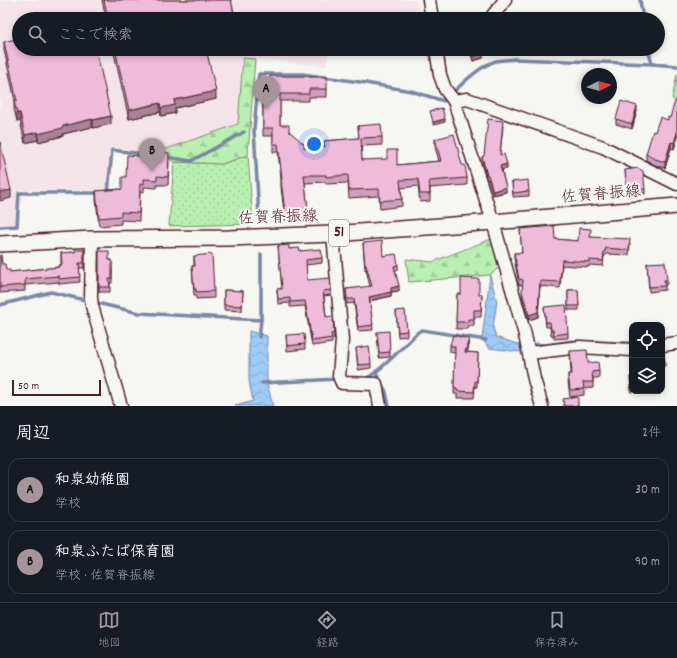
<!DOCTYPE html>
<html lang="ja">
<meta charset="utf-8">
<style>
body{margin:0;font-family:Dekko,"Klee One",sans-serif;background:#242831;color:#f1f3f6}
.controls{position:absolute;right:12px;bottom:12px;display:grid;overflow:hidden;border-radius:8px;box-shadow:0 2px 6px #0003}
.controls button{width:36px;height:36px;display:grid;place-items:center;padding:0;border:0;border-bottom:1px solid #363941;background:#171b24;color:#f1f3f6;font:20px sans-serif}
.compass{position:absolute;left:581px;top:68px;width:36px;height:36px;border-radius:50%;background:#171b24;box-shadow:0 2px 6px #0003;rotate:84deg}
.scale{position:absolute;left:12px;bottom:10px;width:89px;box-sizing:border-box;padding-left:4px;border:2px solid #4a1f2b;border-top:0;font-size:11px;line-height:14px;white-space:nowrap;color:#4a1f2b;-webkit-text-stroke:3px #f6f6f2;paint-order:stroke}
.you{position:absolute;left:314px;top:144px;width:14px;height:14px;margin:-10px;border:3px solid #fff;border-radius:50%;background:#1a73e8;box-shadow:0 0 0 6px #1a73e833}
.badge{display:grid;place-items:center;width:26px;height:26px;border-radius:50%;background:#a6949b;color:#111;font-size:13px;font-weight:700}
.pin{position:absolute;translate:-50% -33px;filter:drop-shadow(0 1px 2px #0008)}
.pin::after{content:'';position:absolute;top:21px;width:14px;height:12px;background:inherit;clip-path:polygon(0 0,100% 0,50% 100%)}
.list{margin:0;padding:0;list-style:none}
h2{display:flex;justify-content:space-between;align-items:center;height:52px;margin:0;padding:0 16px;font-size:17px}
h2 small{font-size:13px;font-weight:400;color:#9ea1a6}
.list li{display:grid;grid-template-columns:26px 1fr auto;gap:12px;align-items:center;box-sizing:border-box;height:64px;margin:0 8px 8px;padding:0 8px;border:1px solid #363941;border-radius:12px}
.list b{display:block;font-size:15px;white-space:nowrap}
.list p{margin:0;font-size:13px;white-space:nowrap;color:#9ea1a6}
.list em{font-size:13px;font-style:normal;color:#9ea1a6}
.icon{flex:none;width:22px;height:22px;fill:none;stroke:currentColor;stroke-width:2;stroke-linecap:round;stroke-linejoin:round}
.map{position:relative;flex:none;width:677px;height:406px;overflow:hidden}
.search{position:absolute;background:#171b24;box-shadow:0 2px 6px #0003;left:12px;right:12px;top:12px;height:44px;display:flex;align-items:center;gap:10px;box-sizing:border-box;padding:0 14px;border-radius:22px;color:#9ea1a6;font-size:15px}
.sheet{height:196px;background:#171b24}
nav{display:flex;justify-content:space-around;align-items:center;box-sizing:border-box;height:56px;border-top:1px solid #363941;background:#171b24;font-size:11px;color:#9ea1a6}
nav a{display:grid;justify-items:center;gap:2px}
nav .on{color:#a6949b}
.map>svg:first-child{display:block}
.built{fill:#f4e4ea}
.grass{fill:url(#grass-dots);stroke:#82876e}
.forest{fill:url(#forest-firs);stroke:#82876e}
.garden{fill:#b9efb1;stroke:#82876e}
.water{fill:url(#water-waves);stroke:#7b86a5}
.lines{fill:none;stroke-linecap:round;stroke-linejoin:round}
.stream{stroke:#7b86a5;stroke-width:3.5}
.minor-casing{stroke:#4a1f2b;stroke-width:15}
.major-casing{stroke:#4a1f2b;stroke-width:18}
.minor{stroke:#f6f6f2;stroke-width:12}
.major{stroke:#f6f6f2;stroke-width:15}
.wall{fill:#cda1bb;stroke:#4a1f2b}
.shaded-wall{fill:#a78398;stroke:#4a1f2b}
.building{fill:#eebbd9;stroke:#4a1f2b}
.labels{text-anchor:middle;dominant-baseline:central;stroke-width:4;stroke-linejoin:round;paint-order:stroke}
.shield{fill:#f6f6f2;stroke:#7e6067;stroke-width:1}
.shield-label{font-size:15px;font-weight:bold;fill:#4a1f2b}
.street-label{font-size:16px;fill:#4a1f2b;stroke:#f6f6f2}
</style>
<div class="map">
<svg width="677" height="406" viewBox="0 0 677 406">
<defs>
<pattern id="grass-dots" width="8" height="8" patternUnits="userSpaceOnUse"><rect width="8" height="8" fill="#b9efb1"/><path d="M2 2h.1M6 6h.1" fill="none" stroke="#a1cc98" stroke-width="1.8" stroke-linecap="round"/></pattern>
<pattern id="forest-firs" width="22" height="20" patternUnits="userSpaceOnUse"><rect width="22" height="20" fill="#b9efb1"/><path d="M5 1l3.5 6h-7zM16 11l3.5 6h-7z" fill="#a1cc98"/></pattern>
<pattern id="water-waves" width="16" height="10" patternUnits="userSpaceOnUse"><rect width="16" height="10" fill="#9ccbf7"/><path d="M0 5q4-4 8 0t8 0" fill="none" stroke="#88aed4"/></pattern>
</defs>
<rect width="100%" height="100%" fill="#f6f6f2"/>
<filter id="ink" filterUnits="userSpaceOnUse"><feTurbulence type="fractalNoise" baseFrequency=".025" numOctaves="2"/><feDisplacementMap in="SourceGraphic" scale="8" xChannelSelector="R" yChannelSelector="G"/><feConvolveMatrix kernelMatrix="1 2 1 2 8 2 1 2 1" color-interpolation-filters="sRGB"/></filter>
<g filter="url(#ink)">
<polygon class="built" points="0,0 417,0 419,19 19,19 19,49 330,49 326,66 243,58 238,124 155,153 111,147 107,190 18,190 17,228 0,229"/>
<polygon class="grass" points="248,155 253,224 169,226 174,162 222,164"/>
<g class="forest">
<polygon points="243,58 255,59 248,155 222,164 174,162 155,153 238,124"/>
<polygon points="494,238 502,265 490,275 409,282 406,259 432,262"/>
</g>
<polygon class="garden" points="677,74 677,101 672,99"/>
<g class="water">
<polygon points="490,275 497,302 493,327 496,337 520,345 537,343 544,344 571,340 632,342 632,345 575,345 521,352 489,348 482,339"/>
<polygon points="249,331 267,336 267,383 273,406 235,406 253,401 249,381"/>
</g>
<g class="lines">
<g class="stream">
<polyline points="640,0 643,19"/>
<polyline points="648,49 652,64"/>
<polyline points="166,157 191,161 244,132"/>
<polyline points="106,193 108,193 112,150 144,154"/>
<path d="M259,217l-5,-88 5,-55h43l58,8 51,9 33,10c13,-12 34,-35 52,-40 5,-1 13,-1 18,-2l138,5 25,2"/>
<polyline points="0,227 17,226 19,193 100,193"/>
<polyline points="0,305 51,292 139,313 261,320"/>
<polyline points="259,337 261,320 261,254"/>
<polyline points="376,372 386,392 389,406"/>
<path d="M364,379c10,-1 45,-38 54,-47l4,-2 64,10"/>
<polyline points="262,383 338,379"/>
</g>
<defs>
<g id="minor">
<polyline points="429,0 432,19"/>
<polyline points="490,19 505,0"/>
<polyline points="436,49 440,75 445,89 454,101 493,222 525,335 534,379 542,406"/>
<polyline points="454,101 467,99 603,147 677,184"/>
<polyline points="333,234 342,340 339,376 342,383 376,384 380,406"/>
<polyline points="92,239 91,298 92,306 121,406"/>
<polyline points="662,345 677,343"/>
<polyline points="529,353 580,347 632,350"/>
</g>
<polyline id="major" points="0,244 92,239 229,238 333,234 493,222 677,206"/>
</defs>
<use href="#minor" class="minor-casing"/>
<use href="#major" class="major-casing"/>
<use href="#minor" class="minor"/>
<use href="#major" class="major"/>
</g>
<g class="wall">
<polygon points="102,0 231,0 235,19 106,19"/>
<polygon points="4,42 61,54 111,124 93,128 92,127 63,134 63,136 38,142 38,140 25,143 20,121 17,121 14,109 14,101 15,101 4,50"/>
<polygon points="113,49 230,49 207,54 216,99 175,108 175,113 161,116 160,112 129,119"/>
<polygon points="469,49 482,49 483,58 473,61"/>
<polygon points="309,77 327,89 327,97 309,97 309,101 280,101 280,125 289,131 304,148 324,147 324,141 359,138 358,126 382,137 382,145 361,146 362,160 397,165 439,161 435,147 435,139 462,165 467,178 467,185 430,188 430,201 420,202 418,186 401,188 402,199 402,206 380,209 379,196 349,198 348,183 326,184 326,182 305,183 308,210 308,217 285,220 281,187 281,180 278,152 273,152 273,136 263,136 263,92 270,92"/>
<polygon points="677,102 677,140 674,149 671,148 665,168 655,165 646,160 646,154 655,132 670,118"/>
<polygon points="637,111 632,129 616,124 616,119"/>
<polygon points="503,126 500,155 507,169 502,170 506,192 493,195 488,179 487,180 482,161 482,157 484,156"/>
<polygon points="153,152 169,162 168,185 157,185 157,188 144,187 144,192 140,192 139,221 121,220 121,224 99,226 96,200 96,191 122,189 126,177 140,156"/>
<polygon points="625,170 645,189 645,194 627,196"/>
<polygon points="512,182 529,191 529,196 513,197"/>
<polygon points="520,229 555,239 578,241 591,237 630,244 629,255 606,254 605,256 604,256 603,266 589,265 589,267 562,265 560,288 540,286 538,317 529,320 522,297 523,285 519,285 514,258 514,253 522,253"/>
<polygon points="363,243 398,265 398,270 395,270 399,291 391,292 391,296 370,301 373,330 358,331 354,303 347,304 346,289 370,287 366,269 365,270"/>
<polygon points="278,246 300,251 322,258 322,263 306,265 307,280 331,290 331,295 324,296 326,317 334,333 334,338 332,339 332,343 312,346 305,306 290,307 290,303 278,304 277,289 282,289"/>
<polygon points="84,250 84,268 79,268 80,282 59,284 59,282 25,285 25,291 0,293 0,255 2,264 6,270 10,272 59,267 61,265 61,253 75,252"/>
<polygon points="99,251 109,260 112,260 112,283 110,283 110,292 99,292"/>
<polygon points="194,256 214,291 214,298 196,299 196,295 194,295 192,266 194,266"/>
<polygon points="647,263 667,280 667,284 665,285 665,290 649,292"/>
<polygon points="224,290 243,291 242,311 224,310"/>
<polygon points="568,290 578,290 579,310 568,310"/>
<polygon points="457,294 482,294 481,317 474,317 474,326 468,326 468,329 456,329"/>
<polygon points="544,307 568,333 568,338 554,339 553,335 551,335 550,327 546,327"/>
<polygon points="396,311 407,331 407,336 398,337"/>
<polygon points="377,332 390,352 390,357 379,358"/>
<polygon points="286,335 305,344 305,349 287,351"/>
<polygon points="450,345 469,346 467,352 478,353 477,387 475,387 474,398 457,398 457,394 454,394 455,353 450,352"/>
<polygon points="356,348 371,364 371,368 358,370"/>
<polygon points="662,348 665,362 665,366 662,367"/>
<polygon points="570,351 588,363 599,371 599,378 593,378 593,388 584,389 584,395 570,397 568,381 568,374 571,374"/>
<polygon points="630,377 632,377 632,391 639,391 631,392"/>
</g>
<g class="shaded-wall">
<polygon points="205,49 230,49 205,55"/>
<polygon points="483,53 483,58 473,61 473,57"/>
<polygon points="216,91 216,99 175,108 175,113 161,116 161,108 174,100"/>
<polygon points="160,103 160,112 129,119 129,110"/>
<polygon points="637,106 637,111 632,129 632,124"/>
<rect x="17" y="113" width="3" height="8"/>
<polygon points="111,116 111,124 93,128 93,120"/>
<polygon points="92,119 92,127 63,134 63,136 38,142 38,134 63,126"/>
<polygon points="445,119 445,122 433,125 433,122"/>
<polygon points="38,132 38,140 25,143 25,135"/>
<polygon points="677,133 677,140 674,149 674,143"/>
<polygon points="671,142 671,148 665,168 665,162"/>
<polygon points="507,164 507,169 500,170 500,166"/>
<polygon points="506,187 506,192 493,195 493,191"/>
<polygon points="11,190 11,198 0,201 0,192"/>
<polygon points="540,281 538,317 529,320 529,315"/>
<polygon points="399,286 399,291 391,292 391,296 369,301 369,297 391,288"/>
<polygon points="469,339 469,346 465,359 465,352"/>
</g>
<g class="building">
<polygon points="104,0 231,0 235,19 108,19"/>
<polygon points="19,38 19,49 60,49 61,54 82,49 96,49 111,116 93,120 92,119 63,126 63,128 38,134 38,132 25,135 20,113 17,113 14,101 17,101 4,42"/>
<polygon points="115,49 206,49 216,91 174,100 175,105 161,108 160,103 129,110"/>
<polygon points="470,49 482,49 483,53 473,57"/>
<polygon points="270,76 309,76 309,77 327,77 327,89 309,89 309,94 280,94 280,125 289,125 289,131 304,144 304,148 325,147 324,141 359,138 358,126 381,124 382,137 361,138 362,160 387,159 387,150 397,150 397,165 441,161 435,139 454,134 462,165 465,165 467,178 429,181 430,194 420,194 418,179 400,180 402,199 380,201 379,189 349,190 348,175 326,177 326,175 304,175 308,210 285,213 281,180 282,179 278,144 273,144 273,128 263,128 263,92 270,92"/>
<polygon points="621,101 637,106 632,124 616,119"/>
<polygon points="675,101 677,102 677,133 674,143 671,142 665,162 655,159 646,154 653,131 655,132 660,117 668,120 668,117 670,118"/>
<polygon points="442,108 445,119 433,122 430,111"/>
<polygon points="488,119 503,121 500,155 504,154 507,164 500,166 506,187 493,191 488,175 487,175 482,157 484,156"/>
<polygon points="0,142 11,190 0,192"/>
<polygon points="140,149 153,150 152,152 169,153 168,177 157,176 157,180 144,179 144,184 140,184 139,213 121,212 121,216 99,218 96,191 122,189 122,177 126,177 127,155 140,156"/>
<polygon points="638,168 643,171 645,189 627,191 625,170"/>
<polygon points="528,180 529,191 513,193 512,182"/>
<polygon points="554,226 555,239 578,241 579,228 591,229 590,237 630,239 629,250 606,248 605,251 604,251 603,261 589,260 589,262 562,260 560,282 540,281 538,312 529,315 522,292 523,280 519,279 514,253 522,253 520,229"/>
<polygon points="382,241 383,256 396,254 398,265 394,266 399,286 391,288 391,292 369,297 373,325 358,327 354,299 347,299 346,289 372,286 366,265 365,265 363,243"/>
<polygon points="289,245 289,249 299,248 300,251 321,249 322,258 306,260 307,280 330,278 331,290 323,291 326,317 333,316 334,333 331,334 332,338 312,341 305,301 290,302 290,298 278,299 277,289 282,289 278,246"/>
<polygon points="75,250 84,250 84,263 79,263 80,277 59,279 59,276 25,279 25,285 0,287 0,255 1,255 2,264 5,264 6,270 10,270 10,272 59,267 58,265 62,265 61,253 75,252"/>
<polygon points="99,251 109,251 109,260 112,260 112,279 109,279 110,287 99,287"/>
<polygon points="212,254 214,291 196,292 196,289 194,289 192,266 195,266 194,256"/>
<polygon points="665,262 667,280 664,280 665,286 649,287 647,263"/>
<polygon points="461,278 479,279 479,294 482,294 481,310 474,310 474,319 468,319 468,322 456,322 457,294 461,294"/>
<polygon points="224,290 243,291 242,306 224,305"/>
<polygon points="568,290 578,290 579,306 568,306"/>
<polygon points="566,305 568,333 554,335 553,330 551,330 550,322 546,322 544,307"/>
<polygon points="405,310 407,331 398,332 396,311"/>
<polygon points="389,331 390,352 379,353 377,332"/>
<polygon points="304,334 305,344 287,346 286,335"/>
<polygon points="453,335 469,339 465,352 478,353 477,381 475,381 474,392 457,391 457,388 454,387 455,347 450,345"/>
<polygon points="369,346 371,364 358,365 356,348"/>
<polygon points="662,348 663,348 665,362 662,362"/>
<polygon points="587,350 588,363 598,362 599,371 592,372 593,382 583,382 584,389 570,390 568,374 572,374 570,351"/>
<polygon points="630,377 632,377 632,387 631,387"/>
<polygon points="578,397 578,406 564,406 563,399"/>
</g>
</g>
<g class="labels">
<rect class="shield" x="329" y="220" width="20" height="26" rx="3"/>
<g class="shield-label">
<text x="339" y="233">51</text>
</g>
<g class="street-label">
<text transform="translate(601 195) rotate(-5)">佐賀脊振線</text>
<text transform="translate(278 218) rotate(-2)">佐賀脊振線</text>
</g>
</g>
</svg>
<div class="controls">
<button><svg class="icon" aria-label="locate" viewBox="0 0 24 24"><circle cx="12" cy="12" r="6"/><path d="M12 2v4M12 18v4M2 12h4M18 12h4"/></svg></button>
<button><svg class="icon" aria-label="layers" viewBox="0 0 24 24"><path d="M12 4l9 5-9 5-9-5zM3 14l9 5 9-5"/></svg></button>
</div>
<svg class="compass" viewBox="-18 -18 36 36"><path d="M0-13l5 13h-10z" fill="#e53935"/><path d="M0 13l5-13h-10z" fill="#9ea1a6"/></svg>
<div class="scale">50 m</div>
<div class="you"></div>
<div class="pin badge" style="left:266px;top:109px">A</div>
<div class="pin badge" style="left:152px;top:171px">B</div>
<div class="search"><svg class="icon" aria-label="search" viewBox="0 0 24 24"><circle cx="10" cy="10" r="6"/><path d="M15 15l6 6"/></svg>ここで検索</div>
</div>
<section class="sheet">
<h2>周辺<small>2件</small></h2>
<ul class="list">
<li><span class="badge">A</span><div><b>和泉幼稚園</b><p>学校</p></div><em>30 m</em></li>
<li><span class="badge">B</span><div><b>和泉ふたば保育園</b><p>学校 · 佐賀脊振線</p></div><em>90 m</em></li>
</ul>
</section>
<nav>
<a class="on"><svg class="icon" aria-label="map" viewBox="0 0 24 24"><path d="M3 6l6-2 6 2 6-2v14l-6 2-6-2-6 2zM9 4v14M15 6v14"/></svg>地図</a>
<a><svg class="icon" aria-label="directions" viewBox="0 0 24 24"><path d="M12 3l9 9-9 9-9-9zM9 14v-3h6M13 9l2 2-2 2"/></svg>経路</a>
<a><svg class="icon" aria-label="saved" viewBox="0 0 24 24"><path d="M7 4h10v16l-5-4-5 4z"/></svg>保存済み</a>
</nav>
